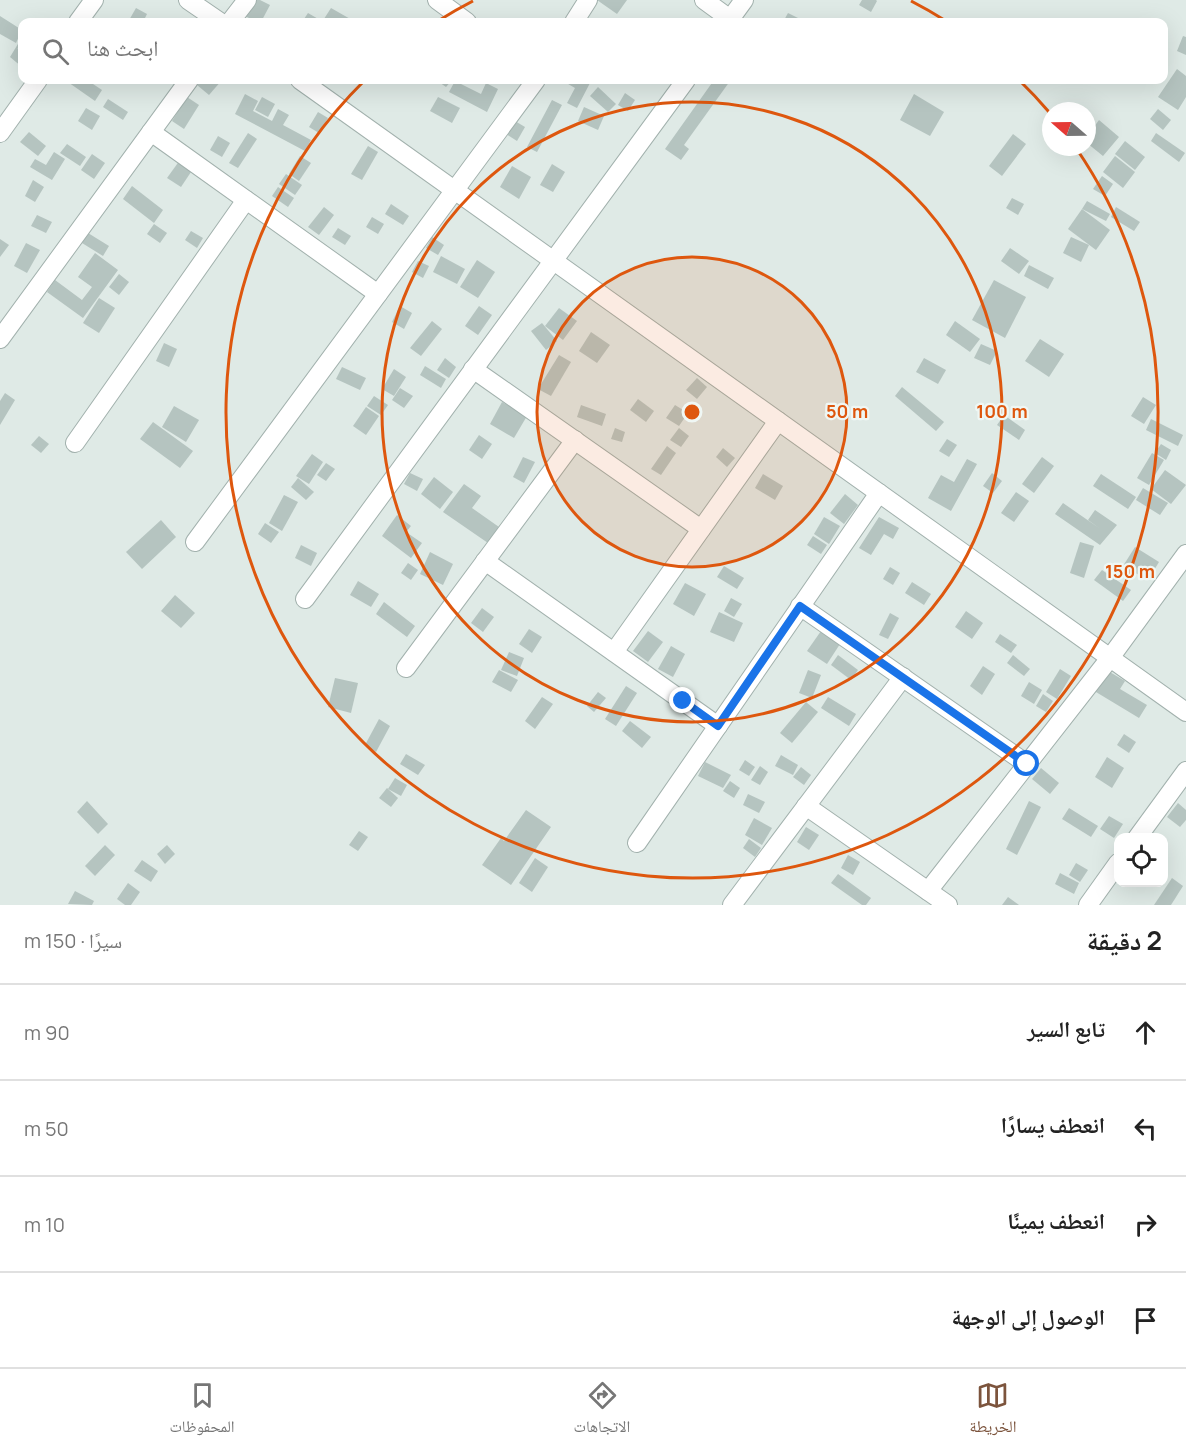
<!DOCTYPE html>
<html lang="ar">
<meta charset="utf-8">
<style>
body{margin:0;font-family:Manrope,"Noto Naskh Arabic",sans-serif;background:#f2f2f2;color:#222;direction:rtl}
.controls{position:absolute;right:18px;bottom:18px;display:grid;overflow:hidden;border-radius:12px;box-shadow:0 6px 24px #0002}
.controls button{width:54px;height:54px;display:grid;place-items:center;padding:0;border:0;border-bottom:2px solid #e0e0e0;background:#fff;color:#222;font:30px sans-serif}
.compass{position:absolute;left:1042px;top:102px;width:54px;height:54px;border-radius:50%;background:#fff;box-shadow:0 6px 24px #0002;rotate:290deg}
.stop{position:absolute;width:18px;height:18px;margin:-14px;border:4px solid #1a73e8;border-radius:50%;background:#fff}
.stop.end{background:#1a73e8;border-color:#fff;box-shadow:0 2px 6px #0008}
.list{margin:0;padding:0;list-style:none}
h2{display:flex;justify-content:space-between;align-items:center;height:78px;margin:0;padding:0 24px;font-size:26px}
h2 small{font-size:20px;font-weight:400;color:#767676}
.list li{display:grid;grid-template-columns:39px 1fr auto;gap:18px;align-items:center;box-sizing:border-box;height:96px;padding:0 24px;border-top:2px solid #e0e0e0}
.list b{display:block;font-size:22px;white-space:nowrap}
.list em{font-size:20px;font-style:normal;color:#767676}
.icon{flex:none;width:33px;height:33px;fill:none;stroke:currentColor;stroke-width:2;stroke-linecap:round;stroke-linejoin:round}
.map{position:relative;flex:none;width:1186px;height:905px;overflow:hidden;direction:ltr}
.search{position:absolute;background:#fff;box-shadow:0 6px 24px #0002;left:18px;right:18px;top:18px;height:66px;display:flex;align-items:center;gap:15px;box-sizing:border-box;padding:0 21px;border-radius:12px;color:#767676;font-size:22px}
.sheet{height:462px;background:#fff}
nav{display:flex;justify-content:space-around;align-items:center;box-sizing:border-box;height:84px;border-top:2px solid #e0e0e0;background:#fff;font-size:16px;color:#767676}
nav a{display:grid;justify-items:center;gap:3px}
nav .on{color:#7c543d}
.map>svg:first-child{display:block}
.building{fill:#b5c4c0}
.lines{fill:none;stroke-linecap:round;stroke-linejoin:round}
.minor-casing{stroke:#a2b1ad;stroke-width:20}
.minor{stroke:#fff;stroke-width:18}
.route{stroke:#1a73e8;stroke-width:8}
.ring{fill:none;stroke:#de570e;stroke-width:3}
.centre{fill:#de570e;stroke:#eff7f4;stroke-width:3}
.ring-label{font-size:18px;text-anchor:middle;font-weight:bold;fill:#de570e;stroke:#eff7f4;stroke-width:4.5;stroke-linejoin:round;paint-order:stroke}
</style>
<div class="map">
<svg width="1186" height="905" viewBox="0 0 1186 905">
<rect width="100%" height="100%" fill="#dfeae6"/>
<g class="building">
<polygon points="250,0 260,0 270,5 261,22 257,22 243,15"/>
<polygon points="597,0 627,0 617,14"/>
<polygon points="862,0 876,0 877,1 871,12 859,5"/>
<polygon points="136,8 147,14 143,22 128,22"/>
<polygon points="331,8 352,20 350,22 322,22"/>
<polygon points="308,13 320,20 319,22 302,22"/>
<polygon points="788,13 806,22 783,22"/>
<polygon points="0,16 22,30 16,43 0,34"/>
<polygon points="1183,36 1186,37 1186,55 1177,51"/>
<polygon points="21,39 22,40 22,50 17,48 22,52 22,67 10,57"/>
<polygon points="1177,69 1186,76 1186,97 1178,110 1158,97"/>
<polygon points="65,80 87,80 102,90 95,101"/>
<polygon points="202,80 222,80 209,95 197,85"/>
<polygon points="436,80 452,80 446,87"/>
<polygon points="564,80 583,80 590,83 577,108 567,103 575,88 563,81"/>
<polygon points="714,80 738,80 734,84 730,81 684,145 689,149 681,160 665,149"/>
<polygon points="455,81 481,94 486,83 498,89 487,112 449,92"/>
<polygon points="598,87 616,104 608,112 590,96"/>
<polygon points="625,93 635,100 628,111 618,105"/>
<polygon points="245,94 258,101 253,111 272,121 278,109 289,115 283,125 311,140 305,151 235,114"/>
<polygon points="914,94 944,112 930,136 900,120"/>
<polygon points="187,97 199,105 184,129 172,121"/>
<polygon points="262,97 275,104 268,117 255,110"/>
<polygon points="438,97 460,108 452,123 430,111"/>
<polygon points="108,99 128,112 123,120 103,107"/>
<polygon points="552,100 562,105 537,152 527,147"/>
<polygon points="584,107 604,116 598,130 578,121"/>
<polygon points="86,108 100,116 92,130 78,121"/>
<polygon points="1158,109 1171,120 1163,130 1150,119"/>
<polygon points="318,112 328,118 319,133 309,127"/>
<polygon points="1099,120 1119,137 1103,156 1087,143 1087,127 1091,131"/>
<polygon points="515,121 525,127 517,141 506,134"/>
<polygon points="29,132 46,146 38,156 20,142"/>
<polygon points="248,133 257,139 238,168 229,163"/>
<polygon points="1156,133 1185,153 1179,162 1151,141"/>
<polygon points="1013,134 1026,144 1002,176 989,166"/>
<polygon points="218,136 230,143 222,157 210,150"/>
<polygon points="1125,141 1145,157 1135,170 1115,154"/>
<polygon points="67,144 86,157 80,166 60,153"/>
<polygon points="368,146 378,152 362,180 351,174"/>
<polygon points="54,152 65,159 52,180 30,167 35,159 46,165"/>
<polygon points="92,154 105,163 94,179 81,170"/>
<polygon points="300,156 311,163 299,181 289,174"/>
<polygon points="1115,156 1135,172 1123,188 1103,172"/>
<polygon points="180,160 193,169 181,187 167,178"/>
<polygon points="552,164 565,172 553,192 540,185"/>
<polygon points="512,166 531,177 519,199 500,187"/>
<polygon points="286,174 302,185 295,195 279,184"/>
<polygon points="1102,176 1113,184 1105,196 1093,189"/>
<polygon points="33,180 44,187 35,202 25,196"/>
<polygon points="132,186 163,210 154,223 123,199"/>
<polygon points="278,187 294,198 288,207 272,196"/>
<polygon points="1012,198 1024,204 1018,215 1006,208"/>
<polygon points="1087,201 1110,214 1106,221 1082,209"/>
<polygon points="391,204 409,216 403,225 385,214"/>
<polygon points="324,207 334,215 319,235 308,227"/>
<polygon points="1116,207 1140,222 1134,231 1111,217"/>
<polygon points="1082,209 1110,230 1096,250 1068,229"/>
<polygon points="37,215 52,222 46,233 31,226"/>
<polygon points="372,217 384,224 378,234 366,227"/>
<polygon points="154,224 167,233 160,243 147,234"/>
<polygon points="338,228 351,236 345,245 332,237"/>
<polygon points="191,231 203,238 197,248 185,240"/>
<polygon points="88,233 109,246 103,256 82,243"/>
<polygon points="432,237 444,245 438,255 426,248"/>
<polygon points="1071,237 1089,245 1081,262 1063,253"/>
<polygon points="0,239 9,245 0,257"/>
<polygon points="26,243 40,250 27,273 14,266"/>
<polygon points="1010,248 1029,261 1019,274 1001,261"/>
<polygon points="95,253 118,270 83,318 47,292 55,280 82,300 92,287 78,277"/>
<polygon points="441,256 465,269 457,284 433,272"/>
<polygon points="477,260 495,272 478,298 460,287"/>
<polygon points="418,261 429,266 423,278 412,272"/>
<polygon points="1029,265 1054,278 1048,289 1024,276"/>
<polygon points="119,274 129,282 119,295 109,287"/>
<polygon points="994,280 1026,297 1005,338 972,320"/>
<polygon points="99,298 115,308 99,333 83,323"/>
<polygon points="400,306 412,313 404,329 392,322"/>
<polygon points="479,306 492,315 478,335 465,326"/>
<polygon points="559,308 577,321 563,340 545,326"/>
<polygon points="432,321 442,329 421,356 410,348"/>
<polygon points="955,321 980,339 970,352 946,335"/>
<polygon points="542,323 557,341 546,350 531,331"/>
<polygon points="591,332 610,345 597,363 579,351"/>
<polygon points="1040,339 1064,354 1049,377 1025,361"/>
<polygon points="164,343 177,349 169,367 156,361"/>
<polygon points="981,344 997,351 990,365 974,358"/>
<polygon points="559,355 571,362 551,396 538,389"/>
<polygon points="445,358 456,367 449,378 437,370"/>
<polygon points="924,358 946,370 938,384 916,372"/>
<polygon points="425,366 446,379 441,388 420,375"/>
<polygon points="342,367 366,378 360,390 336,379"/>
<polygon points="394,369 406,377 394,396 382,389"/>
<polygon points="697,378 707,387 697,399 686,390"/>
<polygon points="902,387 944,422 936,431 895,396"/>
<polygon points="400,388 413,396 404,408 392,400"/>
<polygon points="5,393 15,400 0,425 0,401"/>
<polygon points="374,396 388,405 381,415 367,406"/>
<polygon points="1143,397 1156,405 1144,424 1131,416"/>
<polygon points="638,399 654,411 646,422 630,410"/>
<polygon points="502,402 527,416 514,438 490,424"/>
<polygon points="581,405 606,414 602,426 577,417"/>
<polygon points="675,405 688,413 679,426 666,418"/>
<polygon points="174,406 199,420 186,442 162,427"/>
<polygon points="366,407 379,416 366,435 353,426"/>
<polygon points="1004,415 1025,430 1019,440 997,425"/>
<polygon points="1151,419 1183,435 1178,446 1146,430"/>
<polygon points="153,422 193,451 180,468 140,439"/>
<polygon points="615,428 625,432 622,442 611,439"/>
<polygon points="679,428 689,436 681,447 670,440"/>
<polygon points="479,435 492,444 482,459 469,450"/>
<polygon points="39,436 49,444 41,453 31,445"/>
<polygon points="947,439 957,445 949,457 939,451"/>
<polygon points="1161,444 1171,450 1166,460 1155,453"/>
<polygon points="667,446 676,453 661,475 651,469"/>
<polygon points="723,448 735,458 727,467 716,457"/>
<polygon points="1152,453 1164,460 1149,485 1137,478"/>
<polygon points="312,454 323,462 309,484 296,476"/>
<polygon points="523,457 535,462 524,483 513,477"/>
<polygon points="1042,457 1054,466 1034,493 1022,484"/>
<polygon points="967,459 977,464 951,511 928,498 941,475 954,482"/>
<polygon points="326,463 335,469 326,481 317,475"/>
<polygon points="1165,470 1186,485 1171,504 1151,489"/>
<polygon points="410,473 423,479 417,491 404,484"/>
<polygon points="992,473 1002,481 993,493 983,486"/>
<polygon points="763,474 783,486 775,500 755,488"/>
<polygon points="1101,474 1136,497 1128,509 1093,486"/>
<polygon points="434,477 453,492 440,509 421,494"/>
<polygon points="298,478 314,492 306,500 291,487"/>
<polygon points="464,484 481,496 472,508 499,527 488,543 443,512"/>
<polygon points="1143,488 1168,503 1160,515 1136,500"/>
<polygon points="1016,492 1029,501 1014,522 1001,513"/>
<polygon points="845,494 858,505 844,524 830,513"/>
<polygon points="284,495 298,502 282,531 269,523"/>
<polygon points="1063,503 1099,528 1088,520 1095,510 1117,525 1100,545 1055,514"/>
<polygon points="397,515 411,526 406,532 422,543 411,558 382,536"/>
<polygon points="824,517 840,526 829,544 814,534"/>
<polygon points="879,517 899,528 893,539 884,534 871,555 859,548"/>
<polygon points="161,520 176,537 142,569 126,552"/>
<polygon points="265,523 279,532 271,543 258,534"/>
<polygon points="813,536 827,545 821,554 807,545"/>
<polygon points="1080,542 1094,546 1084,578 1070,573"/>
<polygon points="301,545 317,553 311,566 295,558"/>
<polygon points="1135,547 1159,562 1148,580 1123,566"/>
<polygon points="430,552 453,564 443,585 420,574"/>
<polygon points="408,563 418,570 411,580 401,573"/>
<polygon points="724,566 744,578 737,589 717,577"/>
<polygon points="890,567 900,573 893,585 883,579"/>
<polygon points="1102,570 1131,590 1123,601 1094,580"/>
<polygon points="358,581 379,594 371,607 350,595"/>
<polygon points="912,582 931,594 924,605 905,593"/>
<polygon points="685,583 706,594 694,616 673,604"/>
<polygon points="175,595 195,613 181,628 161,611"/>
<polygon points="731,598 742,604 734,617 724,611"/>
<polygon points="384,602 415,626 407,637 376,614"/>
<polygon points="482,608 494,617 483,632 471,623"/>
<polygon points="966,611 983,623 972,639 955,627"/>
<polygon points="719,612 743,623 734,642 710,632"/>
<polygon points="890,613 899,618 888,639 879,635"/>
<polygon points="529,629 542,637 532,653 519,644"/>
<polygon points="648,631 663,642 648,662 633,651"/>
<polygon points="821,631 840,644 827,664 807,651"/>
<polygon points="1000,634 1017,645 1011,653 995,642"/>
<polygon points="671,646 685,654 673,677 658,669"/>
<polygon points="509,652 524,658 517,676 501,670"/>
<polygon points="838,655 858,670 851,680 831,665"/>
<polygon points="1013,655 1030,669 1024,676 1007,663"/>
<polygon points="983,666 995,674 982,695 970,686"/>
<polygon points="1103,668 1125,681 1120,689 1147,705 1139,718 1091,689"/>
<polygon points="1060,669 1071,676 1057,699 1046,692"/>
<polygon points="499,670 518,680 511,692 492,682"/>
<polygon points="808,670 821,675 812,698 799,693"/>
<polygon points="335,678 358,683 351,713 328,707"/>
<polygon points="1029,682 1042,690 1034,704 1021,696"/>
<polygon points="626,686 637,693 616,726 605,719"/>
<polygon points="598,692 606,698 594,712 587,706"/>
<polygon points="1043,694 1053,701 1046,712 1036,706"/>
<polygon points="542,697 553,704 535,729 525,721"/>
<polygon points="828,697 856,714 849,726 821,708"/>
<polygon points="806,702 818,712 792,743 780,733"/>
<polygon points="379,719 390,726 376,752 365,745"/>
<polygon points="630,721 651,737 642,748 622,731"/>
<polygon points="1124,734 1136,742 1129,753 1117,745"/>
<polygon points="406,754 425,765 418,775 400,764"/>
<polygon points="781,755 798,765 793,775 775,766"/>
<polygon points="1107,757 1124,768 1112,788 1095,777"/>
<polygon points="745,760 755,767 749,776 739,770"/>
<polygon points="705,762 731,775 723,788 698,776"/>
<polygon points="760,766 768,772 760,785 751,780"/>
<polygon points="801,767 811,775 804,785 793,777"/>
<polygon points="1041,768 1059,783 1050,794 1032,779"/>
<polygon points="395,778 407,785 401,796 388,789"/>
<polygon points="730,781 740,788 734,798 723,791"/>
<polygon points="387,788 398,798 391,807 379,798"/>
<polygon points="748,794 765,802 759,813 743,805"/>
<polygon points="87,801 108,824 98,834 77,812"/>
<polygon points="1029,801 1041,807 1017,855 1006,849"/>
<polygon points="1178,803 1186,810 1186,820 1180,827 1167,817"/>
<polygon points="1069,808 1098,826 1091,837 1062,819"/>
<polygon points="526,810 551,827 511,885 482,865 501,838 504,841"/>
<polygon points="1109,816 1123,824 1114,838 1100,829"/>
<polygon points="754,818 772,828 762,845 745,835"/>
<polygon points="806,827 819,835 809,850 797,842"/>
<polygon points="359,831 368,837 358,851 349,845"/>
<polygon points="749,839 761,848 755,857 743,848"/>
<polygon points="105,845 115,855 95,876 85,866"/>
<polygon points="167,845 175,854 165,864 157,854"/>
<polygon points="848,855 860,862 853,875 841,868"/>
<polygon points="535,858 548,867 532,892 519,883"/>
<polygon points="142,860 158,871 151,882 134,871"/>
<polygon points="1076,863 1088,870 1080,882 1069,875"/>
<polygon points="1060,873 1079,883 1074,894 1055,884"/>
<polygon points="838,874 871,898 866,905 862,905 831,883"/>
<polygon points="1172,878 1183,886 1171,905 1154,905"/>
<polygon points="128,883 140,892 131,905 125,905 117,899"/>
<polygon points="75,891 94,901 92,905 68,904"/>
<polygon points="1008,897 1019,905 1002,905"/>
</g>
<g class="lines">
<defs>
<g id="minor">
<polyline points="188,0 220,22"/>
<polyline points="437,0 467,22"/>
<polyline points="704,0 730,19"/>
<polyline points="78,22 94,0"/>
<polyline points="230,22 247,0"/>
<polyline points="574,22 588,0"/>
<polyline points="728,22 744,0"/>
<polyline points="300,80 1186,712"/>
<polyline points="151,132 378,294"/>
<polyline points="0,133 38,80"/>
<polyline points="0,339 189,80"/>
<polyline points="473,369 701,529"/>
<polyline points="75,443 246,200"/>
<polyline points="195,542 536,80"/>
<polyline points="485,561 718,726"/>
<polyline points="305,599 686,80"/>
<polyline points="800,606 1027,764"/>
<polyline points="614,652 778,421"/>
<polyline points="406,668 575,440"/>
<polyline points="806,806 948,905"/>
<polyline points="1137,838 1186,771"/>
<polyline points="637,843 879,493"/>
<polyline points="928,891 1110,658 1186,554"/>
<polyline points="732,905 903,677"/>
<polyline points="1088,905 1118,863"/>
</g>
</defs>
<use href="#minor" class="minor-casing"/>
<use href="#minor" class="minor"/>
</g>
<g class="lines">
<polyline class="route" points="683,701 718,726 800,606 1027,764"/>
</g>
<circle cx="692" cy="412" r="155" fill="#de570e" fill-opacity=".12"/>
<g class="ring">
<circle cx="692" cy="412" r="155"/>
<circle cx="692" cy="412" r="310"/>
<path d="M438 21A466 466 0 0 1 473 1M911 1A466 466 0 0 1 946 21M1019 80A466 466 0 0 1 1049 112M1076 148A466 466 0 1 1 365 80"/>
</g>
<circle cx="692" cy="412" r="9" class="centre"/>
<g class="ring-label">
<text x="847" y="418">50 m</text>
<text x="1002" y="418">100 m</text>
<text x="1130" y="578">150 m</text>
</g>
</svg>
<div class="controls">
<button><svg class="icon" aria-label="locate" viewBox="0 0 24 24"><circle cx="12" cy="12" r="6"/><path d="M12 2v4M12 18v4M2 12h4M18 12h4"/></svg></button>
</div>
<svg class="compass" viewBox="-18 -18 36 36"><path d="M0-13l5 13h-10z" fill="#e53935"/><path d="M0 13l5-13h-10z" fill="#767676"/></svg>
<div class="stop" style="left:1027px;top:764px"></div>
<div class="stop end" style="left:683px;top:701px"></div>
<div class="search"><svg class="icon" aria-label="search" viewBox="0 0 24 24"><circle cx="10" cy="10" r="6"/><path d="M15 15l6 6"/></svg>ابحث هنا</div>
</div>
<section class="sheet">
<h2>2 دقيقة<small>سيرًا · 150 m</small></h2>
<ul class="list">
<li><svg class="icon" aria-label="ahead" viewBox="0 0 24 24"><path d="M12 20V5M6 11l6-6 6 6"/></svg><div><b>تابع السير</b></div><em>90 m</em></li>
<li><svg class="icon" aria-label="left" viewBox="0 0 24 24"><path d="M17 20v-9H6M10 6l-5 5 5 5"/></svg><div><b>انعطف يسارًا</b></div><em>50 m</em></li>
<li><svg class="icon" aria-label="right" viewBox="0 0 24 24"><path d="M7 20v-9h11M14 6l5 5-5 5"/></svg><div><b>انعطف يمينًا</b></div><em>10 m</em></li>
<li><svg class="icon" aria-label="arrive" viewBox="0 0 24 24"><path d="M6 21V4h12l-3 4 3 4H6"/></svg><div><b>الوصول إلى الوجهة</b></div></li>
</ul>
</section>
<nav>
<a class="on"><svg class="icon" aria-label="map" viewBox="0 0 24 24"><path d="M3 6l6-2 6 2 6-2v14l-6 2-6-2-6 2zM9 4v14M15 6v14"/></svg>الخريطة</a>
<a><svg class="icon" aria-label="directions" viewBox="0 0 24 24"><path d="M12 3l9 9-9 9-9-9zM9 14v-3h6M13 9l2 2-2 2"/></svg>الاتجاهات</a>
<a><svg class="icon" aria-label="saved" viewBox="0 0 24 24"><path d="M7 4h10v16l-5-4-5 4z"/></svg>المحفوظات</a>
</nav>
